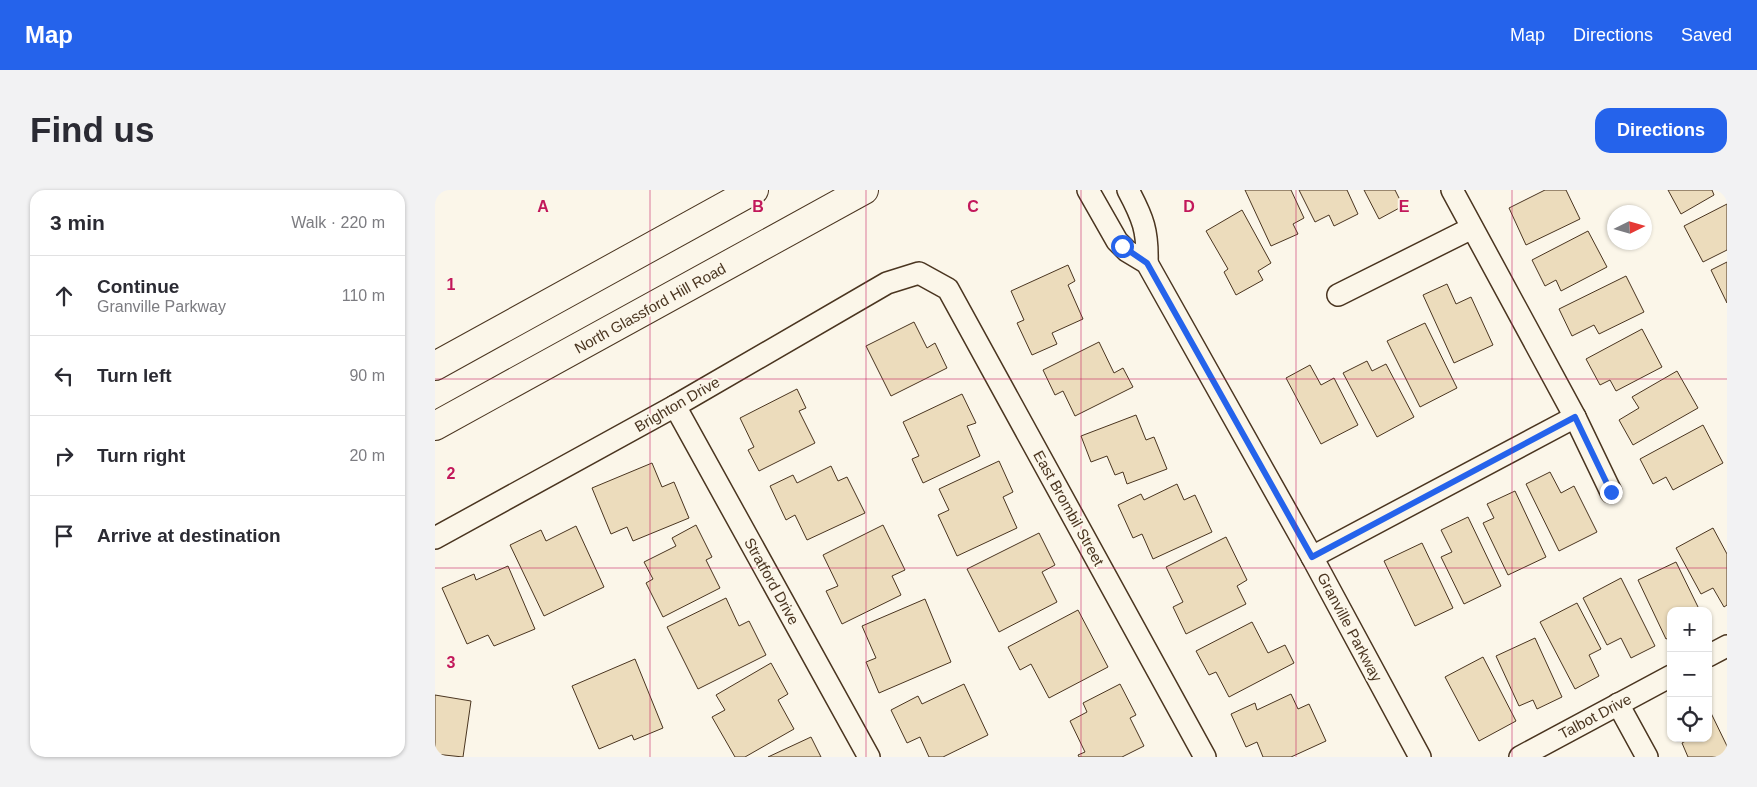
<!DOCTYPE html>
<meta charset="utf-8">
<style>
body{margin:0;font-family:Arial,sans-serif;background:#f2f2f3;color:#2b2b33}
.controls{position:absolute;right:15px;bottom:15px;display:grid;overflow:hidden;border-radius:10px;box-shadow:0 1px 4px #0004}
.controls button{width:45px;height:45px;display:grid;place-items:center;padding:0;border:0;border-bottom:1px solid #e1e1e2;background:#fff;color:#2b2b33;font:25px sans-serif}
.compass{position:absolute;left:1172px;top:15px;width:45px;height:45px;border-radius:50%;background:#fff;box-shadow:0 1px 4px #0004;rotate:85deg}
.stop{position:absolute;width:15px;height:15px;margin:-11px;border:4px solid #2563eb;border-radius:50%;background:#fff}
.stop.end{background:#2563eb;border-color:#fff;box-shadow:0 1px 5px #0008}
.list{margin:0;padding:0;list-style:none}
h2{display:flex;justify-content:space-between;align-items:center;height:65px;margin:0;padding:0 20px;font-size:21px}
h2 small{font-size:16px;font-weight:400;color:#7c7c81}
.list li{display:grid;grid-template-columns:32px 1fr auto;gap:15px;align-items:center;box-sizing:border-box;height:80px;padding:0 20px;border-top:1px solid #e1e1e2}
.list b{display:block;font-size:19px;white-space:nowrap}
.list p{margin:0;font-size:16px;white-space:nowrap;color:#7c7c81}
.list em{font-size:16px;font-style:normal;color:#7c7c81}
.icon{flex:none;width:28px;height:28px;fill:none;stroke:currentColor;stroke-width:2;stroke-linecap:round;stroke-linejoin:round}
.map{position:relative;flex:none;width:1292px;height:567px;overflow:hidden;border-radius:15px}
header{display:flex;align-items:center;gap:30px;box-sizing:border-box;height:70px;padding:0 25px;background:#2563eb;color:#fff}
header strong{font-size:24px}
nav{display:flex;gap:28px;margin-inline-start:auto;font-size:18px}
.intro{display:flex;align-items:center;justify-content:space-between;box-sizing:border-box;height:120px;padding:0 30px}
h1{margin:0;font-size:35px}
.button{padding:12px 22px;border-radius:15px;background:#2563eb;color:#fff;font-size:18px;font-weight:700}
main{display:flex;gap:30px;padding:0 30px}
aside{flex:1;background:#fff;border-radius:15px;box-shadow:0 1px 4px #0004}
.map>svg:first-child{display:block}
.building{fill:#ecdcbc;stroke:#4a3520}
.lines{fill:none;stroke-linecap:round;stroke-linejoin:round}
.street-casing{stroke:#4a3520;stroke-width:24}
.primary-casing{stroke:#4a3520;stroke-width:30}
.street{stroke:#fbf6e9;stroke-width:21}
.primary{stroke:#fbf6e9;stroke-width:28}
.route{stroke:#2563eb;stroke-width:6}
.grid{fill:none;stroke:#c2185b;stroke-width:1;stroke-opacity:0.55}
.labels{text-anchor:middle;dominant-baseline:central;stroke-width:4;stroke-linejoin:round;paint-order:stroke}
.street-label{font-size:15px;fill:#4a3520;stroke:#fbf6e9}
.grid-label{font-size:16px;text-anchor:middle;font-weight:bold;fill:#c2185b;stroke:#fbf6e9;stroke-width:4;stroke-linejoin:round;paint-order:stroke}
</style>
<header>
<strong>Map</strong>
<nav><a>Map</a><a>Directions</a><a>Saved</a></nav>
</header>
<div class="intro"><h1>Find us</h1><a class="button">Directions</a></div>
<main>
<aside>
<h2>3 min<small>Walk · 220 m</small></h2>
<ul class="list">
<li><svg class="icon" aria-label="ahead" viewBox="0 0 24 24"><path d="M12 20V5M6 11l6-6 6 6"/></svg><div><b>Continue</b><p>Granville Parkway</p></div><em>110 m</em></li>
<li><svg class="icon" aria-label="left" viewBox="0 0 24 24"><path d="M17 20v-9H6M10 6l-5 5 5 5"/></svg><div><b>Turn left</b></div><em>90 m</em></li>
<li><svg class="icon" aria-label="right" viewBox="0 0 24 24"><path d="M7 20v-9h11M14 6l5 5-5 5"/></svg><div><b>Turn right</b></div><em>20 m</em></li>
<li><svg class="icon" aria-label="arrive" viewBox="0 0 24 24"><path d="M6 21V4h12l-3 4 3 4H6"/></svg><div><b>Arrive at destination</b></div></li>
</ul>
</aside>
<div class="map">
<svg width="1292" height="567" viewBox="0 0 1292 567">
<rect width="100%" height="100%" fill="#fbf6e9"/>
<g class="building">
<polygon points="810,0 856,0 869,28 858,34 863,44 836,56"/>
<polygon points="864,0 912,0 923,24 899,36 894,25 880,32"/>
<polygon points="929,0 960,0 968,16 944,29"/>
<polygon points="1110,0 1131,0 1145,29 1091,55 1074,18"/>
<polygon points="1233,0 1277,0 1279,5 1246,24"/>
<polygon points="1292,14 1292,60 1268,72 1249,36"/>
<polygon points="807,20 836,73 823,81 828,90 801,105 789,82 793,79 771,41"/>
<polygon points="1153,41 1172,77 1126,101 1121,90 1110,96 1097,70"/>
<polygon points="1292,72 1292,113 1276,80"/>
<polygon points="633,75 640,91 633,95 648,129 617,143 622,154 597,165 582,133 589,130 576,101"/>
<polygon points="1191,86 1209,122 1164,144 1159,135 1137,146 1124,119"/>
<polygon points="1012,94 1021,114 1036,107 1058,155 1019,173 988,105"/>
<polygon points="479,132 492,158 500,153 512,178 456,206 431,156"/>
<polygon points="990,133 1022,198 985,217 952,151"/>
<polygon points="1207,139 1227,177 1181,201 1175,190 1165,195 1151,169"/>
<polygon points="664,152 679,183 688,178 698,197 640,226 628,201 620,205 608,180"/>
<polygon points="932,171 937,181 951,174 979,227 942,247 908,183"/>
<polygon points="875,175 886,195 899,188 923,235 886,254 851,188"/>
<polygon points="1242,181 1263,218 1198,255 1184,230 1204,218 1197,207"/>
<polygon points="362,199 371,218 364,221 380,253 324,281 313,260 319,257 305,228"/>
<polygon points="527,204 541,233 532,236 545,266 488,293 477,269 484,266 468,232"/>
<polygon points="701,225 711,250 719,247 732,279 692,294 688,282 680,285 672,266 656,272 646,246"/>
<polygon points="1268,235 1288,273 1238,300 1231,287 1218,294 1205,269"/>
<polygon points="564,271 578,302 568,307 582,338 522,366 503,325 514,320 504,299"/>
<polygon points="217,273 227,297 239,292 254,328 198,351 192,337 176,344 157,298"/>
<polygon points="396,276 403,291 412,287 430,323 372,350 360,325 351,330 335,296 358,285 362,293"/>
<polygon points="1115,282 1126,303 1139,296 1162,342 1124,361 1091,294"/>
<polygon points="742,294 749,310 760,305 777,342 718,369 707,344 698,348 683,315 706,304 709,310"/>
<polygon points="1080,301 1111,367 1073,385 1048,333 1059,328 1052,314"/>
<polygon points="1033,327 1066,396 1029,414 1006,367 1017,362 1006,340"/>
<polygon points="261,335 277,367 271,370 285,398 228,427 211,393 218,389 209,372 241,356 237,348"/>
<polygon points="448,335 470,380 457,386 466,405 407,434 391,401 403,396 388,365"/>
<polygon points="141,336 169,397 109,426 75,355 106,340 111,351"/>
<polygon points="1278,338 1292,364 1292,415 1289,417 1278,398 1266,404 1241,358"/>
<polygon points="604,343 620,375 607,382 622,412 564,442 532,379"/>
<polygon points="791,347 812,390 802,396 811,414 751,444 738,417 748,412 731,377"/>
<polygon points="987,353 1018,418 980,436 949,371"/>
<polygon points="1241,372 1264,419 1261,421 1236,421 1236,447 1231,449 1203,390"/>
<polygon points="73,376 100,439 59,456 53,445 32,454 7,398 39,384 41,390"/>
<polygon points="1186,388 1220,456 1196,468 1186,448 1172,455 1148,408"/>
<polygon points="291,408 304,436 314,431 331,465 263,499 232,437"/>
<polygon points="490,409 516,472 444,503 431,472 441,468 427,436"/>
<polygon points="1142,413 1166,459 1154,465 1164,486 1140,499 1105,432"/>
<polygon points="643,420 673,477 614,508 596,474 585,480 573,457"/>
<polygon points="817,432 833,463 850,455 859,473 794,507 781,482 774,485 761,461"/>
<polygon points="1100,448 1127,507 1102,519 1098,510 1084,516 1061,466"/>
<polygon points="1048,467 1081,531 1044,551 1010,487"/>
<polygon points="200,469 228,538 199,550 197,545 164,559 137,496"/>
<polygon points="336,473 353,504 343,510 359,539 310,567 300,567 277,527 290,520 281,505"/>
<polygon points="529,494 553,545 508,567 494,567 485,547 472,553 456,520 483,506 487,514"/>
<polygon points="685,494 701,525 695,528 709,556 687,567 644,567 643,565 650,562 635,531 652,522 648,513"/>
<polygon points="856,504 863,519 874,514 891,551 856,567 828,567 822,552 811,557 796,524 820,513 822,520"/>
<polygon points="0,505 36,511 28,567 0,564"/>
<polygon points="1273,521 1275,521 1292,556 1292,567 1253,567 1247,553 1256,548 1273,548"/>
<polygon points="376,547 386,567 333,567"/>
</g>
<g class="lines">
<defs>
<g id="street">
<polyline points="653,0 682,51 692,61 712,73 877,367 985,567"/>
<path d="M693,0c15,28 20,41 19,73"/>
<polyline points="1017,0 1140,227 1176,302"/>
<polyline points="903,105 1037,38"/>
<polyline points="240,216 434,567"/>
<polyline points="0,348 240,216 452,93 484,83 513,99 770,567"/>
<polyline points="877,367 1140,227"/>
<polyline points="1273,466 1292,456"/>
<polyline points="1183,514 1212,567"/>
<polyline points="1085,567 1236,486"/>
</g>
<g id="primary">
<polyline points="0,176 319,0"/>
<polyline points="0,236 429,0"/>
</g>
</defs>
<use href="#street" class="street-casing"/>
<use href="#primary" class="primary-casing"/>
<use href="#street" class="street"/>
<use href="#primary" class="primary"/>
</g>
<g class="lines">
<polyline class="route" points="687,56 712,73 877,367 1140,227 1176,302"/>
</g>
<path class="grid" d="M215,0v567M431,0v567M646,0v567M861,0v567M1077,0v567M0,189h1292M0,378h1292"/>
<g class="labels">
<g class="street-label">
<text transform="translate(215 118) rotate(-29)">North Glassford Hill Road</text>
<text transform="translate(242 214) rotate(-30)">Brighton Drive</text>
<text transform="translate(634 318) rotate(61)">East Brombil Street</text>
<text transform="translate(337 391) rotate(61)">Stratford Drive</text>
<text transform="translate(915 437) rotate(62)">Granville Parkway</text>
<text transform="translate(1160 526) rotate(-28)">Talbot Drive</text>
</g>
</g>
<g class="grid-label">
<text x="108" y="22">A</text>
<text x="323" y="22">B</text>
<text x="538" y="22">C</text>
<text x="754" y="22">D</text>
<text x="969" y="22">E</text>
<text x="16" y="100">1</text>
<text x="16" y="289">2</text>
<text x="16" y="478">3</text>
</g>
</svg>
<div class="controls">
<button>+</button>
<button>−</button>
<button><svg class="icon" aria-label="locate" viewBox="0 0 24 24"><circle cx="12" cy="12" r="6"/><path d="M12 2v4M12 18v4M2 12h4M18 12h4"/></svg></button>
</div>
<svg class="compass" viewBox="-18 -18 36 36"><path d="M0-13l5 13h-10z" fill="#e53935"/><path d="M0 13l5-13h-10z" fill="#7c7c81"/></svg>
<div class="stop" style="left:687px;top:56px"></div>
<div class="stop end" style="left:1176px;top:302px"></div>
</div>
</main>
